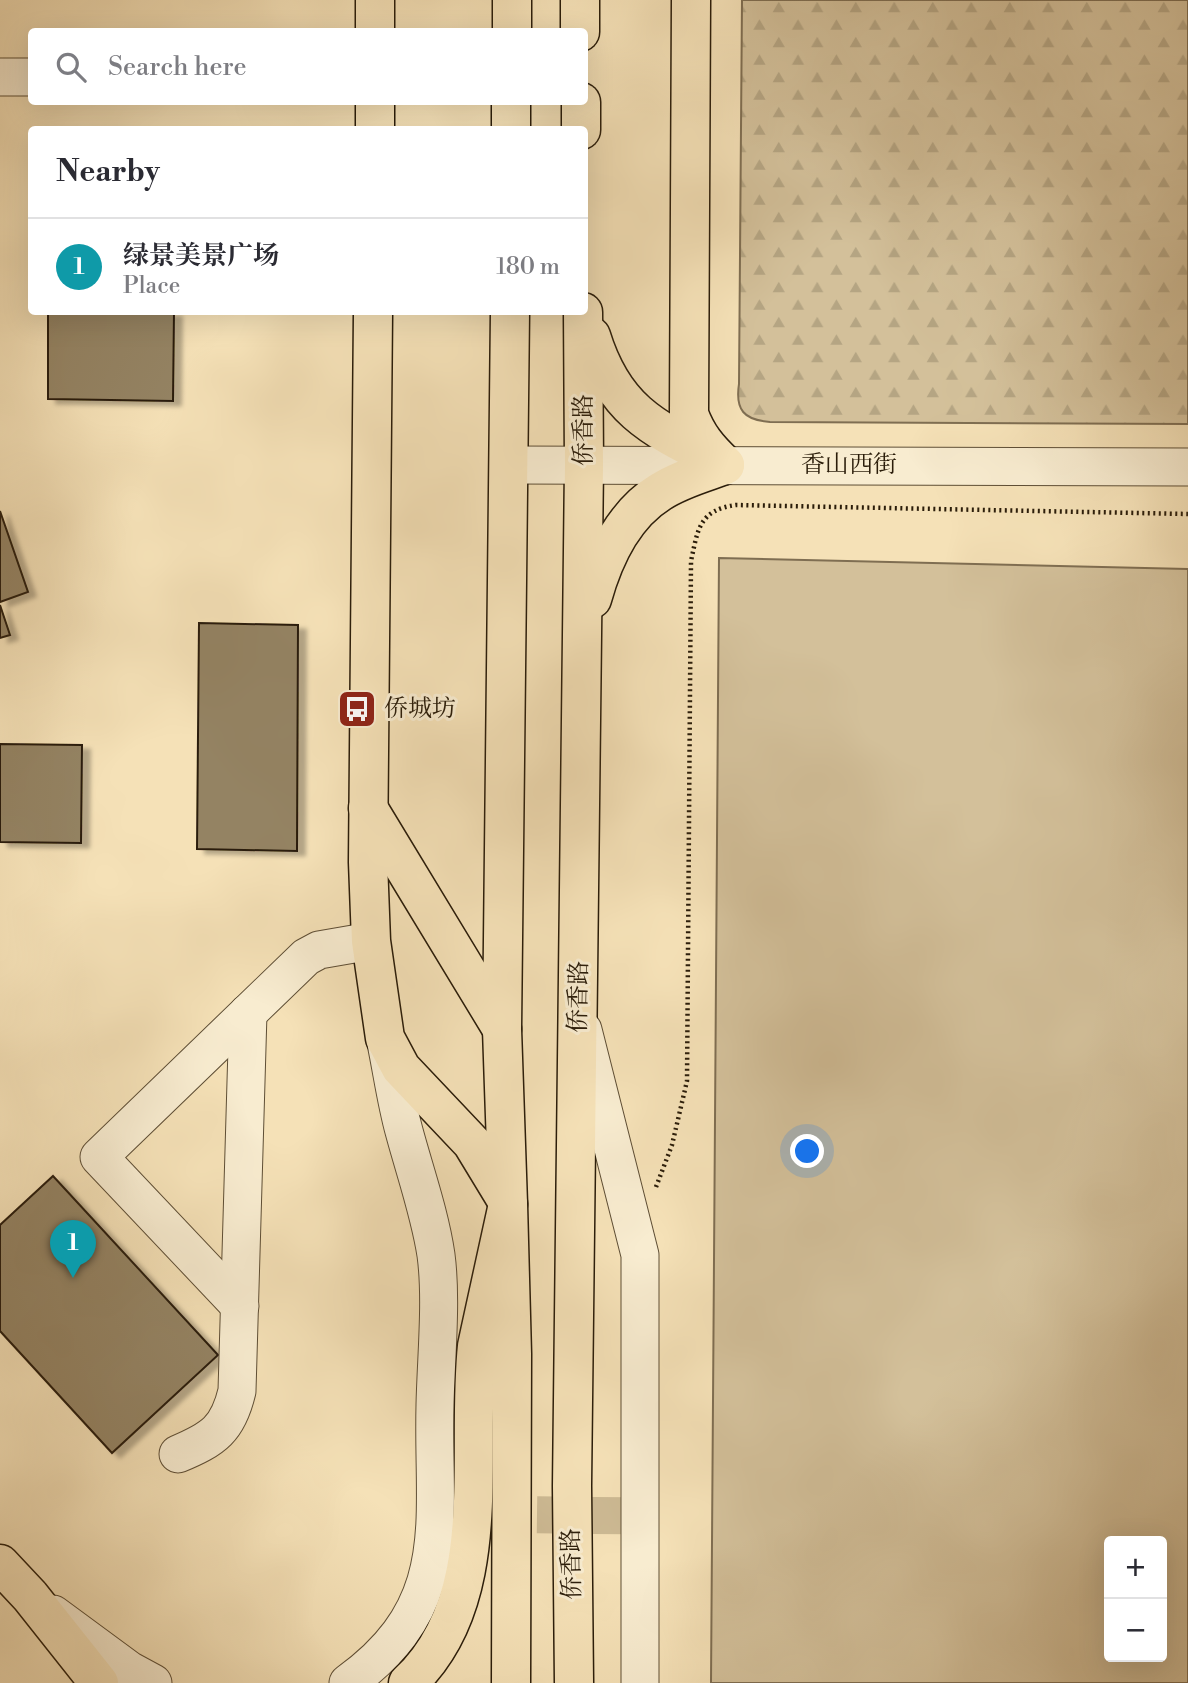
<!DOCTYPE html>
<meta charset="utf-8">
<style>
body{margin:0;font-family:"Libre Bodoni","Noto Serif SC",serif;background:#f7f7f7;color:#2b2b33}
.controls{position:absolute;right:21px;bottom:21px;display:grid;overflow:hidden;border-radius:7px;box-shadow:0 7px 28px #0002}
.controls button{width:63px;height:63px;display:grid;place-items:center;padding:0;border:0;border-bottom:2px solid #e1e1e2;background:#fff;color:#2b2b33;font:35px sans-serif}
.you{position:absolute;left:808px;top:1152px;width:24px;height:24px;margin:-18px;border:5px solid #fff;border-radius:50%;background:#1a73e8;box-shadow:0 0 0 10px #1a73e833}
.badge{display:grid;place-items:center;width:46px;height:46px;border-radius:50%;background:#8f2418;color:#fff;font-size:23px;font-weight:700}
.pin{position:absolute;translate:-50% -58px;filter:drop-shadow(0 2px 4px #0008)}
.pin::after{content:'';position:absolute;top:37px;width:24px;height:21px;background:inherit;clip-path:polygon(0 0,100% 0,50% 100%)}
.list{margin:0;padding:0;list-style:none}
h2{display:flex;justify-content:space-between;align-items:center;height:91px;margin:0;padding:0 28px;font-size:30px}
h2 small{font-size:23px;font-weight:400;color:#7c7c81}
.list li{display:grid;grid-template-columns:46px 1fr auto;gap:21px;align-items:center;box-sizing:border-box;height:98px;padding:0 28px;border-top:2px solid #e1e1e2}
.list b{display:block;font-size:26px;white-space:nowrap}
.list p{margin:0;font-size:23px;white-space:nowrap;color:#7c7c81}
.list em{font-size:23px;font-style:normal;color:#7c7c81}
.icon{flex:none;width:38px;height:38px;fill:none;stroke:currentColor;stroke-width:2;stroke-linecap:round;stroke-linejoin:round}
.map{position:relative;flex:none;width:1188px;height:1683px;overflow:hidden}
.search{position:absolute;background:#fff;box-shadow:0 7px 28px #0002;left:28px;top:28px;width:560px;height:77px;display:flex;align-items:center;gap:18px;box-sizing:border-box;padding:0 24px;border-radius:7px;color:#7c7c81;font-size:26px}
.panel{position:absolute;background:#fff;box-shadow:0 7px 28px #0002;left:28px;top:126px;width:560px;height:189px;border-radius:7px}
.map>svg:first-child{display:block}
.grass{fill:#d3c09a;stroke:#7f6e52;stroke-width:2;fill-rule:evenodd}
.forest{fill:url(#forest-firs);stroke:#7f6e52;stroke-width:2}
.building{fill:#948364;stroke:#2b1d0a;stroke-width:2;filter:url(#shadow)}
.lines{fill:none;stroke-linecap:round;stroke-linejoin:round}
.minor-tunnel{stroke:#cdba94;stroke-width:37;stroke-dasharray:37 18;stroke-linecap:butt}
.minor-casing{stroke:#5e4e35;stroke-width:39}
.major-casing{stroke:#2b1d0a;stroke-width:41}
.highway-casing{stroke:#2b1d0a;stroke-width:41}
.path{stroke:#2b1d0a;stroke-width:4.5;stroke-dasharray:2 3.5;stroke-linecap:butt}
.minor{stroke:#f8ecd0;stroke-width:37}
.major{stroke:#f5e1b7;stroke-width:38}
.highway{stroke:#f5e1b7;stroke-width:38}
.labels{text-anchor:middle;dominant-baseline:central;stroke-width:6;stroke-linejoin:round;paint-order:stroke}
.street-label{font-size:24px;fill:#2b1d0a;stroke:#f8ecd0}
.poi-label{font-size:24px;fill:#2b1d0a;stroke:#f8ecd0;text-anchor:start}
</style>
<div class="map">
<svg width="1188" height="1683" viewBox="0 0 1188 1683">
<defs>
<pattern id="forest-firs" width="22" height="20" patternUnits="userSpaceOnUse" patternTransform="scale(1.75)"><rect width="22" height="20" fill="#d3c09a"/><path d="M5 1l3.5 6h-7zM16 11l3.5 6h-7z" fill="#b5a583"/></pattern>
<filter id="shadow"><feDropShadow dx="8" dy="4.5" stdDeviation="2" flood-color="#0004"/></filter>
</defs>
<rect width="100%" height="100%" fill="#f5e1b7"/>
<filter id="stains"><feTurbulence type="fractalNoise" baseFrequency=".00286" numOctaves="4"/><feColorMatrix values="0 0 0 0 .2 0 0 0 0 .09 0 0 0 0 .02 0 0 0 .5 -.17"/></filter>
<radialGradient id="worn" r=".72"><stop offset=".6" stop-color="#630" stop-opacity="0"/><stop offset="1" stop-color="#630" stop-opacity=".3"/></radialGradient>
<path class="grass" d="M719,558l469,11v1114h-477zM1109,1541h53v116h-53z"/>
<path class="forest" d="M742,0h446v424l-418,-2c-26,-2 -35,-12 -31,-38z"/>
<g class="building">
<polygon points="48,312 174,312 173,401 48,399"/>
<polygon points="0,511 28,592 0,602"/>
<polygon points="0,605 10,635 0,638"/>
<polygon points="199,623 298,625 297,851 197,849"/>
<polygon points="0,744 82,745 81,843 0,842"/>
<polygon points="53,1176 218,1355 112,1453 0,1331 0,1225"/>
</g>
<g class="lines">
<polyline class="minor-tunnel" points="482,1514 639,1516"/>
<defs>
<g id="minor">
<polyline points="0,77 32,77"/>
<polyline points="509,465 1188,467"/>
<polyline points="583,1030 640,1255 640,1683"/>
<polyline points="240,1306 99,1157 306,957 319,950 371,941"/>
<path d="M178,1454c36,-15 50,-25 59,-63l11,-378"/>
<polyline points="53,1614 129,1670 153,1683"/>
<path d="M348,1683c109,-79 84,-162 87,-278 1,-47 7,-105 1,-150 -6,-41 -21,-83 -32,-124 -8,-29 -12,-59 -18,-88"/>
</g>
<g id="major">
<polyline points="375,0 375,32"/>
<polyline points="580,0 580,32"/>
<path d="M691,0l-2,414c8,22 19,35 36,51"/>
<polyline points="512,32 512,0"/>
<polyline points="581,102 581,130"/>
<polyline points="375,130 375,102"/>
<polyline points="511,130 511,102"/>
<polyline points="373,312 368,862 371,941 385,1038 401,1068 472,1143 506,1199"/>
<path d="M591,336c22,72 59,91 123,123"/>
<path d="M592,599c11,-40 31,-84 68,-107 20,-13 43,-19 65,-27"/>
<polyline points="368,808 502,1029"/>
<polyline points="0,1564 30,1596 99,1683"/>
<path d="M408,1683c90,-84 57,-228 69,-337l31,-142 -6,-175 8,-717"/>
<polyline points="574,1683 572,1486 584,465 583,312"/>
</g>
<polyline id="highway" points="508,1204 512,1354 511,1683"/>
</defs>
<use href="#minor" class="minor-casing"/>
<use href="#major" class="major-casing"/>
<use href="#highway" class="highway-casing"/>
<path class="path" d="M656,1187l16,-42 15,-64 4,-520c7,-32 8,-51 45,-56l452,9"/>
<use href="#minor" class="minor"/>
<use href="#major" class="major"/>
<use href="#highway" class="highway"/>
</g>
<defs>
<symbol id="bus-square" viewBox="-11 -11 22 22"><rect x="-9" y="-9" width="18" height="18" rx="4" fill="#8f2418" stroke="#f8ecd0"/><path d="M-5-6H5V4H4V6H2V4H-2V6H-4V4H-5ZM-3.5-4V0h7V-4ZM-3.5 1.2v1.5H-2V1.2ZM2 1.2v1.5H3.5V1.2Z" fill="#fff"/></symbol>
</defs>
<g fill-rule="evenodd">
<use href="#bus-square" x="335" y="687" width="44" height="44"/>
</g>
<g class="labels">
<g class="street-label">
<text transform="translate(584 430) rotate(-90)">侨香路</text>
<text x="849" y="465">香山西街</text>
<text transform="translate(579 997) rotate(-89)">侨香路</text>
<text transform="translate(572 1564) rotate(-91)">侨香路</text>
</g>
<g class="poi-label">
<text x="384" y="709">侨城坊</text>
</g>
</g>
<rect width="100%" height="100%" filter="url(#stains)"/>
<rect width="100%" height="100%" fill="url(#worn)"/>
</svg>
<div class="controls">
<button>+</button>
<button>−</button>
</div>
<div class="you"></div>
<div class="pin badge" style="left:73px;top:1278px;background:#0f9aa8">1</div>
<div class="search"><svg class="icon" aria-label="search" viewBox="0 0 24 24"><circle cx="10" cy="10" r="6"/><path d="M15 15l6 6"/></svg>Search here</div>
<section class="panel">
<h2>Nearby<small></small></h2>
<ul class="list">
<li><span class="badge" style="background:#0f9aa8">1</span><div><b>绿景美景广场</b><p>Place</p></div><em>180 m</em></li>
</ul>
</section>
</div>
